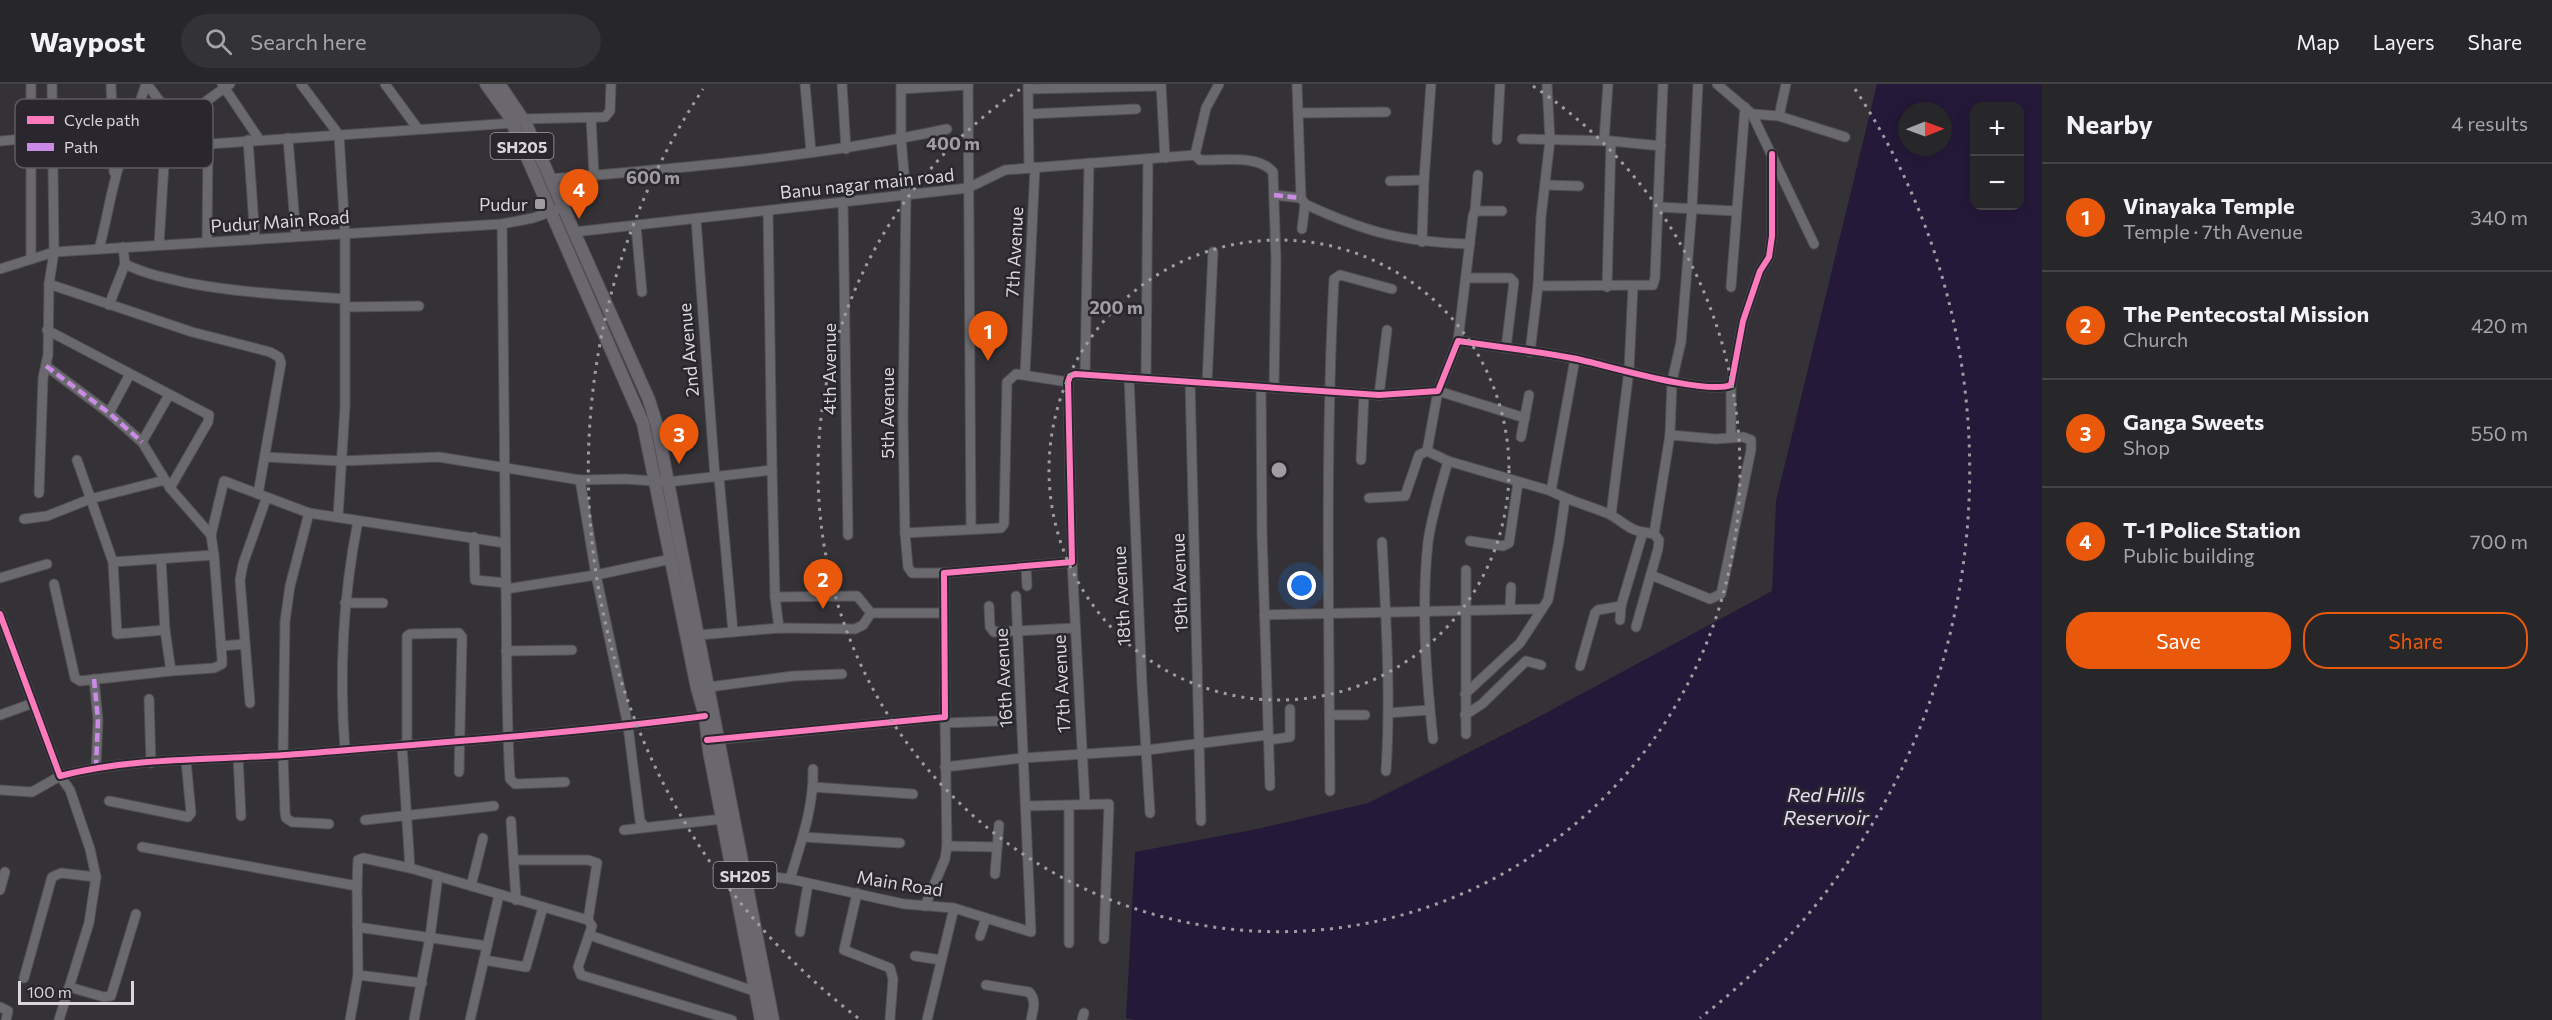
<!DOCTYPE html>
<meta charset="utf-8">
<style>
body{margin:0;font-family:Commissioner,sans-serif;background:#333234;color:#f1f3f6}
.controls{position:absolute;right:18px;top:18px;display:grid;overflow:hidden;border-radius:12px;box-shadow:0 3px 15px #0003}
.controls button{width:54px;height:54px;display:grid;place-items:center;padding:0;border:0;border-bottom:2px solid #434345;background:#272628;color:#f1f3f6;font:30px sans-serif}
.compass{position:absolute;left:1898px;top:18px;width:54px;height:54px;border-radius:50%;background:#272628;box-shadow:0 3px 15px #0003;rotate:89deg}
.scale{position:absolute;left:18px;bottom:15px;width:116px;box-sizing:border-box;padding-left:6px;border:3px solid #d8d6db;border-top:0;font-size:16px;line-height:21px;white-space:nowrap;color:#d8d6db;-webkit-text-stroke:4px #29262e;paint-order:stroke}
.you{position:absolute;left:1302px;top:502px;width:21px;height:21px;margin:-15px;border:4px solid #fff;border-radius:50%;background:#1a73e8;box-shadow:0 0 0 9px #1a73e833}
.badge{display:grid;place-items:center;width:39px;height:39px;border-radius:50%;background:#ea580c;color:#fff;font-size:20px;font-weight:700}
.pin{position:absolute;translate:-50% -50px;filter:drop-shadow(0 2px 3px #0008)}
.pin::after{content:'';position:absolute;top:32px;width:21px;height:18px;background:inherit;clip-path:polygon(0 0,100% 0,50% 100%)}
.list{margin:0;padding:0;list-style:none}
h2{display:flex;justify-content:space-between;align-items:center;height:78px;margin:0;padding:0 24px;font-size:26px}
h2 small{font-size:20px;font-weight:400;color:#a4a5a8}
.list li{display:grid;grid-template-columns:39px 1fr auto;gap:18px;align-items:center;box-sizing:border-box;height:108px;padding:0 24px;border-top:2px solid #434345}
.list b{display:block;font-size:22px;white-space:nowrap}
.list p{margin:0;font-size:20px;white-space:nowrap;color:#a4a5a8}
.list em{font-size:20px;font-style:normal;color:#a4a5a8}
.actions{display:flex;gap:12px;padding:18px 24px}
.actions a{flex:1;padding:14px 0;border:2px solid #ea580c;border-radius:24px;text-align:center;font-size:21px;color:#ea580c}
.actions .main{background:#ea580c;color:#fff}
.icon{flex:none;width:33px;height:33px;fill:none;stroke:currentColor;stroke-width:2;stroke-linecap:round;stroke-linejoin:round}
.map{position:relative;flex:none;width:2042px;height:936px;overflow:hidden}
header{display:flex;align-items:center;gap:36px;box-sizing:border-box;height:84px;padding:0 30px;background:#272628;border-bottom:2px solid #434345}
header strong{font-size:28px}
nav{display:flex;gap:33px;margin-inline-start:auto;font-size:21px}
.search{width:420px;height:54px;background:#333234;display:flex;align-items:center;gap:15px;box-sizing:border-box;padding:0 21px;border-radius:33px;color:#a4a5a8;font-size:22px}
main{display:flex}
aside{flex:1;background:#272628}
.map>svg:first-child{display:block}
.water{fill:#251939;fill-rule:evenodd}
.lines{fill:none;stroke-linecap:round;stroke-linejoin:round}
.minor-casing{stroke:#514f53;stroke-width:11}
.major-casing{stroke:#514f53;stroke-width:14}
.minor{stroke:#6a696d;stroke-width:9}
.major{stroke:#6a686e;stroke-width:12}
.quiet{stroke:#ca8be6;stroke-width:4.5;stroke-dasharray:9 4.5;stroke-linecap:butt}
.cycleway-casing{stroke:#29262e;stroke-width:10}
.cycleway{stroke:#fd7abc;stroke-width:6}
.ring{fill:none;stroke:#9f9da1;stroke-width:3;stroke-dasharray:3 6}
.poi-dot{fill:#9f9da1;stroke:#29262e;stroke-width:2}
.labels{text-anchor:middle;dominant-baseline:central;stroke-width:5;stroke-linejoin:round;paint-order:stroke}
.shield{fill:#29262e;stroke:#a4a1a7;stroke-width:1.5}
.shield-label{font-size:16px;font-weight:bold;fill:#d8d6db}
.street-label{font-size:18px;fill:#d8d6db;stroke:#29262e}
.poi-label{font-size:18px;fill:#d8d6db;stroke:#29262e;text-anchor:end}
.water-label{font-size:20px;font-style:italic;fill:#e5ddf8;stroke:#29262e}
.key{fill:#29262e;stroke:#5e5b62;stroke-width:1.5}
.key-label{font-size:16px;fill:#d8d6db}
.centre{fill:#9f9da1;stroke:#29262e;stroke-width:3}
.ring-label{font-size:18px;text-anchor:middle;font-weight:bold;fill:#9f9da1;stroke:#29262e;stroke-width:5;stroke-linejoin:round;paint-order:stroke}
</style>
<header>
<strong>Waypost</strong>
<div class="search"><svg class="icon" aria-label="search" viewBox="0 0 24 24"><circle cx="10" cy="10" r="6"/><path d="M15 15l6 6"/></svg>Search here</div>
<nav><a>Map</a><a>Layers</a><a>Share</a></nav>
</header>
<main>
<div class="map">
<svg width="2042" height="936" viewBox="0 0 2042 936">
<rect width="100%" height="100%" fill="#343236"/>
<path class="water" d="M1877,0h165v936h-909l-7,-2 9,-166 122,-23 111,-26 165,-83 239,-129 4,-90zM1974,22h46v100h-46zM1907,27h36v36h-36z"/>
<g class="lines">
<defs>
<g id="minor">
<polyline points="111,0 114,88"/>
<polyline points="146,0 124,66 512,39"/>
<polyline points="147,0 170,31 187,31 230,0"/>
<polyline points="222,0 259,55"/>
<polyline points="301,0 339,51 345,149 345,323 338,433"/>
<polyline points="385,0 418,45"/>
<polyline points="805,0 811,68"/>
<polyline points="842,0 846,65"/>
<polyline points="901,0 901,55 906,111 903,333 905,449 908,483 912,489 944,489"/>
<polyline points="968,0 971,445"/>
<polyline points="1028,0 1029,84"/>
<polyline points="1161,0 1165,74"/>
<polyline points="1297,0 1301,114 1305,120 1302,145"/>
<polyline points="1717,0 1752,30 1814,160"/>
<polyline points="901,5 968,1"/>
<polyline points="1029,5 1161,2"/>
<polyline points="1299,29 1386,28"/>
<polyline points="1029,30 1136,25"/>
<polyline points="1752,30 1779,32 1845,53"/>
<polyline points="1779,32 1786,0"/>
<polyline points="591,34 594,91"/>
<polyline points="522,35 605,33 610,27 611,0"/>
<polyline points="288,54 296,152"/>
<polyline points="1522,55 1611,57 1607,203"/>
<polyline points="248,56 255,155"/>
<polyline points="1497,56 1500,0"/>
<polyline points="0,57 33,54"/>
<polyline points="1604,57 1608,0"/>
<polyline points="1611,57 1661,62"/>
<path d="M1195,71l5,5c22,1 58,-6 73,12l3,87 -2,129"/>
<polyline points="1195,71 1206,24 1219,0"/>
<path d="M550,95c133,-11 267,-22 397,-50"/>
<polyline points="1390,97 1424,96"/>
<polyline points="1545,101 1579,102"/>
<polyline points="1274,111 1301,114"/>
<polyline points="843,118 848,451"/>
<path d="M1305,120c60,28 98,38 165,40"/>
<polyline points="1658,123 1735,127"/>
<polyline points="768,127 772,386 775,513 779,544"/>
<polyline points="1475,127 1478,91"/>
<polyline points="696,135 715,393"/>
<path d="M502,140c2,121 3,242 4,364 1,64 0,127 4,191l5,5 50,-2"/>
<polyline points="636,142 642,208"/>
<polyline points="574,148 968,104 1005,86 1195,71"/>
<polyline points="207,158 208,59"/>
<polyline points="1422,158 1424,96 1431,0"/>
<polyline points="159,161 165,63"/>
<path d="M123,163l2,17c20,10 41,14 63,19 52,10 104,12 157,16"/>
<path d="M99,165c9,-33 13,-67 25,-99"/>
<polyline points="31,175 31,0"/>
<polyline points="0,185 54,168 502,140 533,134 556,126"/>
<polyline points="1466,194 1510,194 1514,198 1506,264"/>
<polyline points="49,200 192,248 270,268 279,273 281,279 258,410"/>
<polyline points="1538,202 1653,201 1655,194 1663,0"/>
<polyline points="1731,203 1745,23"/>
<polyline points="109,221 125,180"/>
<polyline points="345,223 419,222"/>
<polyline points="47,246 209,331 208,338 170,404"/>
<polyline points="1458,257 1473,132 1475,127 1502,127"/>
<polyline points="1530,268 1538,202 1541,133 1550,56 1547,0"/>
<polyline points="46,282 109,329 142,358 170,404 211,451 224,397 309,429 505,459"/>
<polyline points="1025,290 1035,83"/>
<polyline points="1085,290 1089,79"/>
<polyline points="1129,293 1142,601 1150,729"/>
<polyline points="1146,295 1148,75"/>
<polyline points="1190,298 1201,737"/>
<polyline points="1207,299 1213,168"/>
<polyline points="1261,303 1262,450 1270,702"/>
<polyline points="1379,311 1387,246"/>
<polyline points="109,329 130,290"/>
<polyline points="1521,353 1529,311"/>
<polyline points="1731,353 1731,301"/>
<polyline points="142,358 169,311"/>
<path d="M1427,367l21,10 103,30c18,10 39,15 58,23 12,6 21,17 34,18l-22,74 -1,14"/>
<polyline points="1427,367 1438,307 1525,334"/>
<polyline points="265,373 341,377 439,373 580,396 596,491 628,642 640,737 645,743"/>
<polyline points="77,376 113,478 117,550 165,546"/>
<polyline points="1361,376 1364,310"/>
<polyline points="719,393 733,548"/>
<polyline points="580,396 625,395 668,398 772,386"/>
<polyline points="1551,407 1575,275"/>
<polyline points="39,409 43,294 48,271 49,200 54,168 52,0"/>
<polyline points="1369,414 1405,412 1419,371 1427,367"/>
<polyline points="309,429 290,502 285,537 283,671 285,728 286,734 292,738 329,740"/>
<polyline points="1611,431 1629,286 1633,202"/>
<polyline points="24,435 47,432 90,415 165,396"/>
<polyline points="1643,448 1654,450 1670,351 1672,297 1681,258 1692,124 1698,0"/>
<polyline points="905,449 1001,444 1004,440 1007,298 1016,290 1068,298"/>
<polyline points="474,453 475,496 506,499"/>
<polyline points="1470,457 1503,462 1509,459 1518,399"/>
<path d="M1382,458c4,76 9,153 4,229"/>
<polyline points="161,475 165,546 171,587 214,584 222,580 222,575 214,471"/>
<polyline points="113,478 214,471 211,451"/>
<polyline points="1072,478 1085,720"/>
<polyline points="1026,482 1027,502"/>
<polyline points="1466,486 1466,650"/>
<polyline points="1651,491 1710,515 1721,510 1751,366 1751,356 1743,353 1716,355 1670,351"/>
<polyline points="0,494 47,480"/>
<polyline points="54,500 75,594 80,597 171,587"/>
<polyline points="506,505 596,491 671,475"/>
<polyline points="345,519 383,519"/>
<polyline points="989,522 990,543 994,548 1075,544"/>
<polyline points="1510,525 1511,503"/>
<polyline points="871,529 944,529"/>
<path d="M0,530l60,162c73,-19 151,-16 225,-21 140,-11 281,-21 420,-39"/>
<polyline points="1264,531 1540,525"/>
<polyline points="1636,543 1658,465 1659,456 1654,450"/>
<polyline points="699,551 779,544 855,545 863,541 871,529 857,512 775,513"/>
<polyline points="221,562 245,560"/>
<polyline points="506,567 572,566"/>
<polyline points="1580,582 1595,529 1598,526 1621,522"/>
<polyline points="94,595 98,636 96,682"/>
<polyline points="709,603 793,592 842,590"/>
<polyline points="1465,610 1520,559 1548,516 1559,457 1565,415"/>
<polyline points="149,615 151,679"/>
<polyline points="250,619 240,496 243,480 266,415"/>
<polyline points="1388,629 1429,626"/>
<polyline points="0,631 33,619"/>
<polyline points="1330,631 1365,631"/>
<polyline points="1465,631 1482,620 1526,577 1541,581"/>
<polyline points="945,639 999,637"/>
<path d="M1433,655c-7,-65 -12,-131 -5,-197 4,-28 13,-55 20,-81"/>
<path d="M712,656l233,-23 -1,-144 128,-11 -4,-180 2,-6 5,-2 304,21 59,-4 20,-50c40,6 80,10 119,18 32,7 128,36 154,26l12,-64 17,-50 9,-14 3,-21v-82"/>
<polyline points="1268,656 1290,653 1290,625"/>
<polyline points="407,660 407,552 410,550 459,549 462,553 459,688"/>
<path d="M345,666c-6,-77 -2,-154 13,-229"/>
<polyline points="238,673 241,732"/>
<polyline points="945,683 1023,674 1147,666 1267,651"/>
<polyline points="813,703 913,710"/>
<polyline points="0,706 32,708 60,692 70,706 90,765 96,793 89,839 59,936"/>
<path d="M1330,707c-1,-171 -5,-341 4,-512l6,-4 52,14"/>
<polyline points="109,717 188,733 191,729 186,677"/>
<polyline points="1026,722 1109,720 1104,855"/>
<polyline points="365,736 494,722"/>
<polyline points="511,737 516,816"/>
<polyline points="624,746 722,735"/>
<polyline points="803,753 900,759"/>
<polyline points="947,762 997,763"/>
<polyline points="142,763 357,802 358,776 363,774 410,784 402,661"/>
<polyline points="514,776 588,776 597,779 588,836"/>
<polyline points="410,784 588,836 592,842 589,851 757,908"/>
<polyline points="741,789 790,795 904,820 954,824 1031,848 1016,512"/>
<polyline points="995,790 999,741"/>
<path d="M790,795c11,-37 24,-72 23,-110"/>
<polyline points="471,802 483,754"/>
<polyline points="0,806 5,788"/>
<polyline points="857,809 844,866 890,884 893,895 890,935"/>
<polyline points="925,822 945,775 947,762 945,633"/>
<polyline points="357,843 487,862"/>
<polyline points="800,848 808,800"/>
<polyline points="589,851 578,883 581,891 732,936"/>
<polyline points="980,852 986,834"/>
<polyline points="1069,859 1069,722"/>
<polyline points="915,872 941,876"/>
<polyline points="484,876 526,883 543,823"/>
<polyline points="358,891 422,899"/>
<polyline points="24,894 52,793 61,789 96,793"/>
<path d="M986,901l43,7c8,8 4,18 2,28"/>
<polyline points="69,903 104,913 111,912 136,830"/>
<polyline points="0,923 8,927 6,936"/>
<polyline points="350,936 358,891 357,802"/>
<polyline points="414,936 430,853 438,792"/>
<polyline points="470,936 499,811"/>
<polyline points="927,936 954,824"/>
<polyline points="1082,936 1084,929"/>
</g>
<g id="major">
<polyline points="486,0 509,32 643,339 697,604 705,632 709,667 761,936"/>
<polyline points="499,0 526,40 649,316 657,342 773,936"/>
</g>
</defs>
<use href="#minor" class="minor-casing"/>
<use href="#major" class="major-casing"/>
<use href="#minor" class="minor"/>
<use href="#major" class="major"/>
<g class="quiet">
<polyline points="1274,111 1301,114"/>
<polyline points="46,282 109,329 142,358"/>
<polyline points="94,595 98,636 96,682"/>
</g>
<defs>
<g id="cycleway">
<path d="M0,530l60,162c73,-19 151,-16 225,-21 140,-11 281,-21 420,-39"/>
<path d="M707,656l238,-23 -1,-144 128,-11 -4,-180 2,-6 5,-2 304,21 59,-4 20,-50c40,6 80,10 119,18 32,7 128,36 154,26l12,-64 17,-50 9,-14 3,-21v-82"/>
</g>
</defs>
<use href="#cycleway" class="cycleway-casing"/>
<use href="#cycleway" class="cycleway"/>
</g>
<g class="ring">
<circle cx="1279" cy="386" r="230"/>
<path d="M1533 2A461 461 0 1 1 1025 2"/>
<path d="M858 934A691 691 0 0 1 703 5M1855 5A691 691 0 0 1 1700 934"/>
</g>
<rect class="poi-dot" x="534" y="114" width="12" height="12" rx="3"/>
<g class="labels">
<g class="shield">
<rect x="490.5" y="49" width="63" height="26" rx="4.5"/>
<rect x="713.5" y="778" width="63" height="26" rx="4.5"/>
</g>
<g class="shield-label">
<text x="522" y="62">SH205</text>
<text x="745" y="791">SH205</text>
</g>
<g class="street-label">
<text transform="translate(867 99) rotate(-6)">Banu nagar main road</text>
<text transform="translate(280 137) rotate(-4)">Pudur Main Road</text>
<text transform="translate(1014 168) rotate(-87)">7th Avenue</text>
<text transform="translate(688 266) rotate(-95)">2nd Avenue</text>
<text transform="translate(829 285) rotate(-90)">4th Avenue</text>
<text transform="translate(887 329) rotate(-90)">5th Avenue</text>
<text transform="translate(1179 499) rotate(-92)">19th Avenue</text>
<text transform="translate(1121 512) rotate(-93)">18th Avenue</text>
<text transform="translate(1003 594) rotate(-93)">16th Avenue</text>
<text transform="translate(1061 600) rotate(-93)">17th Avenue</text>
<text transform="translate(900 799) rotate(9)">Main Road</text>
</g>
<g class="poi-label">
<text x="528" y="120">Pudur</text>
</g>
<g class="water-label">
<text x="1826" y="710">Red Hills<tspan x="1826" dy="23">Reservoir</tspan></text>
</g>
</g>
<rect x="15" y="15" width="198" height="69" rx="9" class="key"/>
<rect x="27" y="32" width="27" height="8" fill="#fd7abc"/>
<rect x="27" y="59" width="27" height="8" fill="#ca8be6"/>
<g class="key-label">
<text x="64" y="42">Cycle path</text>
<text x="64" y="69">Path</text>
</g>
<circle cx="1279" cy="386" r="9" class="centre"/>
<g class="ring-label">
<text x="953" y="66">400 m</text>
<text x="653" y="100">600 m</text>
<text x="1116" y="230">200 m</text>
</g>
</svg>
<div class="controls">
<button>+</button>
<button>−</button>
</div>
<svg class="compass" viewBox="-18 -18 36 36"><path d="M0-13l5 13h-10z" fill="#e53935"/><path d="M0 13l5-13h-10z" fill="#a4a5a8"/></svg>
<div class="scale">100 m</div>
<div class="you"></div>
<div class="pin badge" style="left:988px;top:277px">1</div>
<div class="pin badge" style="left:823px;top:525px">2</div>
<div class="pin badge" style="left:679px;top:380px">3</div>
<div class="pin badge" style="left:579px;top:135px">4</div>
</div>
<aside>
<h2>Nearby<small>4 results</small></h2>
<ul class="list">
<li><span class="badge">1</span><div><b>Vinayaka Temple</b><p>Temple · 7th Avenue</p></div><em>340 m</em></li>
<li><span class="badge">2</span><div><b>The Pentecostal Mission</b><p>Church</p></div><em>420 m</em></li>
<li><span class="badge">3</span><div><b>Ganga Sweets</b><p>Shop</p></div><em>550 m</em></li>
<li><span class="badge">4</span><div><b>T-1 Police Station</b><p>Public building</p></div><em>700 m</em></li>
</ul>
<div class="actions"><a class="main">Save</a><a>Share</a></div>
</aside>
</main>
